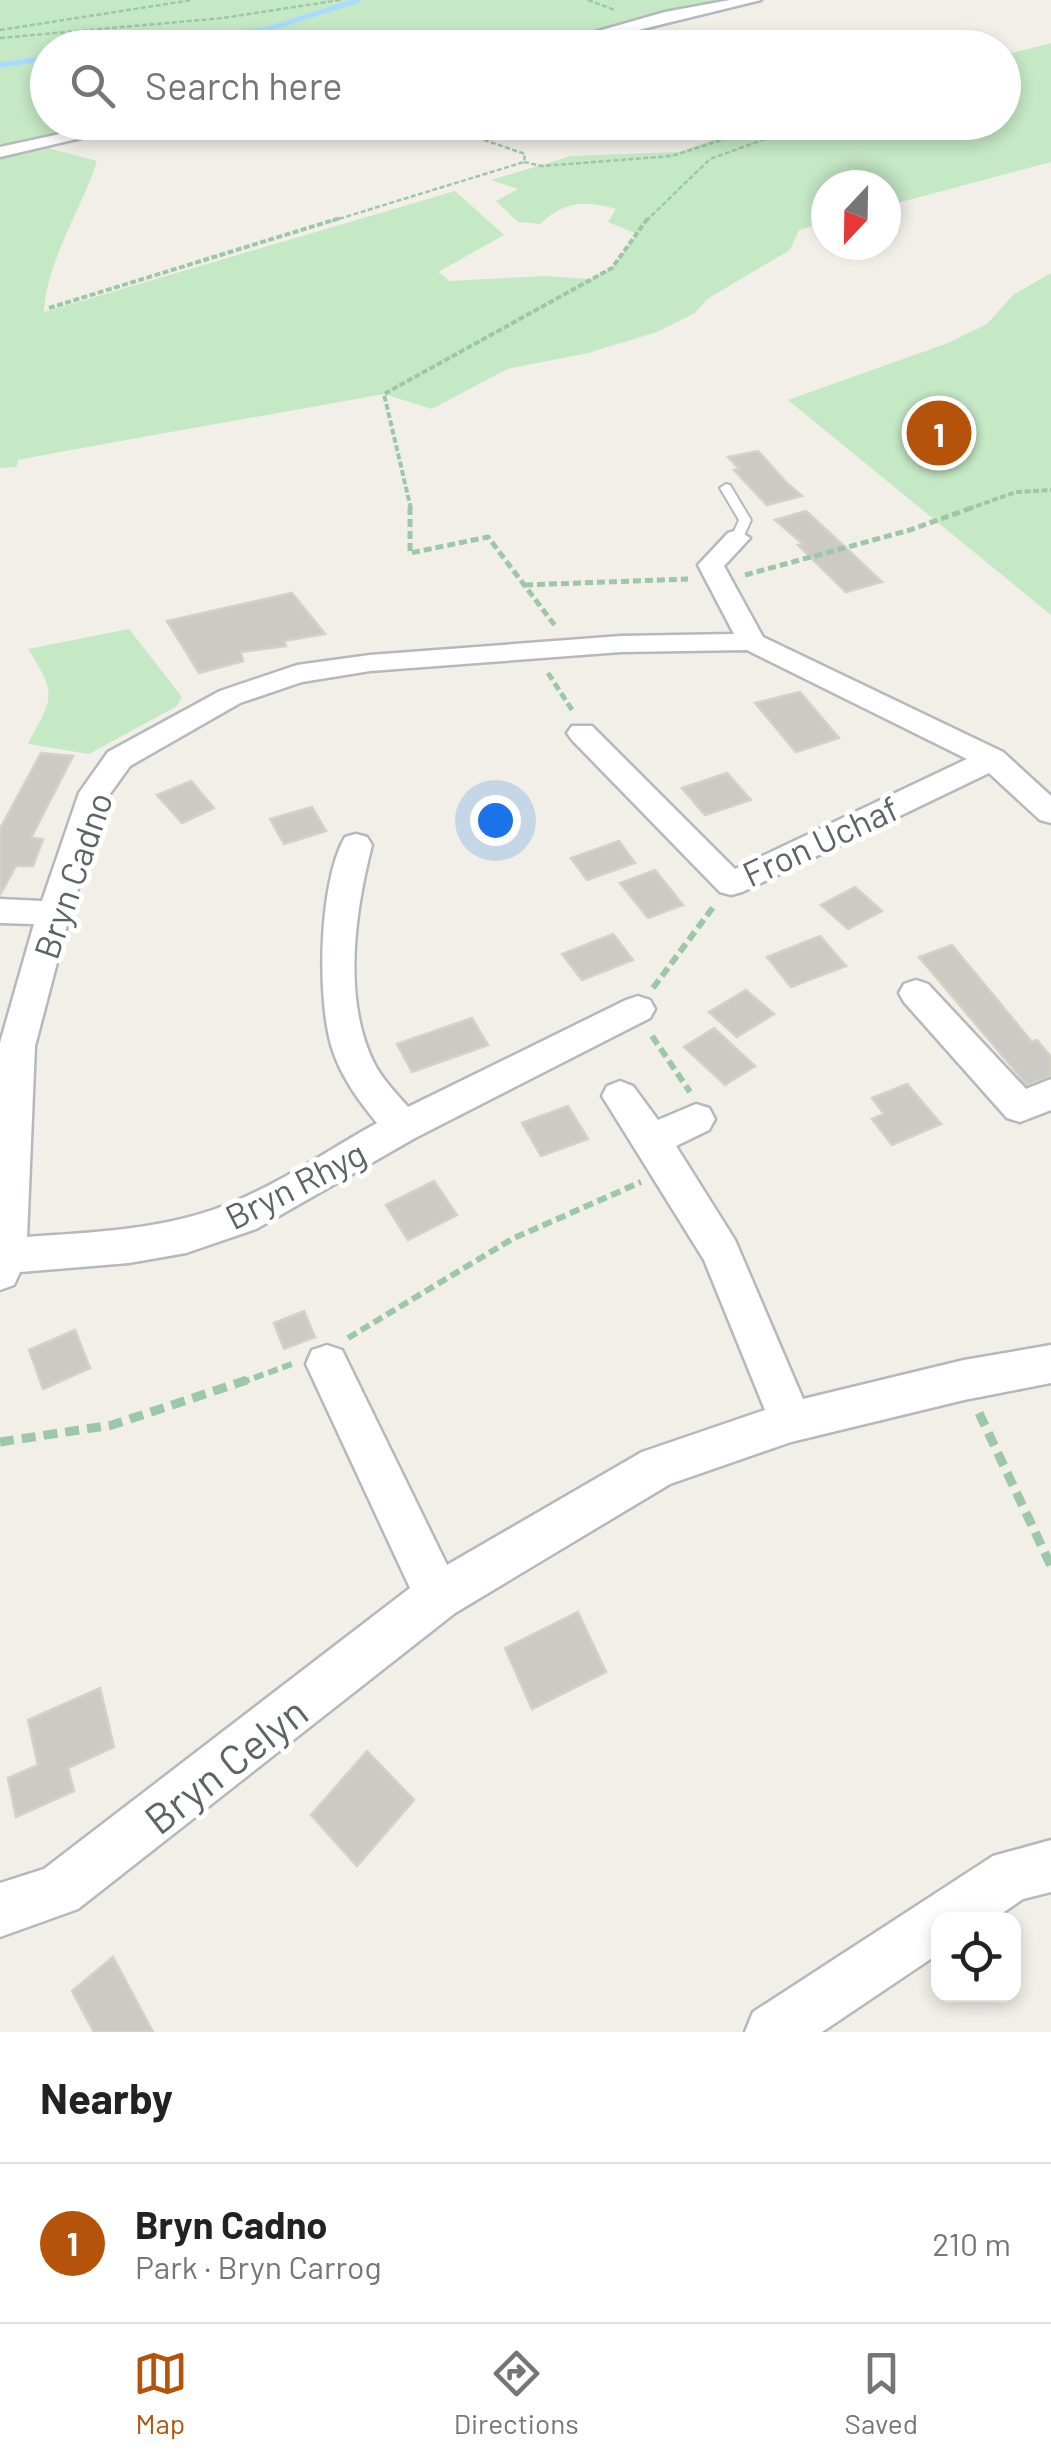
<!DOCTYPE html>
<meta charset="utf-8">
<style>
body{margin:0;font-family:Barlow,sans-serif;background:#f6f6f6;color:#222}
.controls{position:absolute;right:30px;bottom:30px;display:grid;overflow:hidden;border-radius:20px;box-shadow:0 5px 15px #0003}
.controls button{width:90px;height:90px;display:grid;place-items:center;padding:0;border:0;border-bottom:2px solid #e0e0e0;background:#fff;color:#222;font:50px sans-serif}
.compass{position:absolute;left:811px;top:170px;width:90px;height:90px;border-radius:50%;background:#fff;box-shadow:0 5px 15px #0003;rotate:202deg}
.you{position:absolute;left:495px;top:820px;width:35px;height:35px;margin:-25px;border:8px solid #fff;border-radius:50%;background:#1a73e8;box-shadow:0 0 0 15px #1a73e833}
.badge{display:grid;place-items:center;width:65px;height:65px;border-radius:50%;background:#b45309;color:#fff;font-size:32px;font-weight:700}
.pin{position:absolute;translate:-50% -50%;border:5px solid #fff;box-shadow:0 2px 10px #0006}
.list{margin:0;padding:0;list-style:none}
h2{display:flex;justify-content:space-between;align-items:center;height:130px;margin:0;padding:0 40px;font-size:42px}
h2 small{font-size:32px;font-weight:400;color:#767676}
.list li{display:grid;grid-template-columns:65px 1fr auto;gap:30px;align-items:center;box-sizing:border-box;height:160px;padding:0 40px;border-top:2px solid #e0e0e0}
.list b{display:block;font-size:38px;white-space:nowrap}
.list p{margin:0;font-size:32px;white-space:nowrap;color:#767676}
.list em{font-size:32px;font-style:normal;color:#767676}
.icon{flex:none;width:55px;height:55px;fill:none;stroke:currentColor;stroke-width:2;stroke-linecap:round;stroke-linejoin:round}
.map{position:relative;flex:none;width:1051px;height:2032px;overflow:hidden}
.search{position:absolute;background:#fff;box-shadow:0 5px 15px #0003;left:30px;right:30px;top:30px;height:110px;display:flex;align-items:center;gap:25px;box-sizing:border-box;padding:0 35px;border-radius:55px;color:#767676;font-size:38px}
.sheet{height:290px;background:#fff}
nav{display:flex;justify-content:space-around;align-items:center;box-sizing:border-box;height:140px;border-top:2px solid #e0e0e0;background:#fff;font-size:28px;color:#767676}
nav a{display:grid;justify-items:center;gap:5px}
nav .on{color:#b45309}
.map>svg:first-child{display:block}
.green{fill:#c5e8c5}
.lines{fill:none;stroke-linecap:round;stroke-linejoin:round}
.stream{stroke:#aadaff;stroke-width:5}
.building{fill:#cccac5;stroke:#d6d1c6;stroke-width:2.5}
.service-casing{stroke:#b5b8bc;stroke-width:4}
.minor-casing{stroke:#b5b8bc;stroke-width:5}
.path-far4{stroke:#9cc7a9;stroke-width:2.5;stroke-dasharray:5 2.5;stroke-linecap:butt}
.path-far3{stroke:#9cc7a9;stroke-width:4;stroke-dasharray:6 2.5;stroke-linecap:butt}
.path-far2{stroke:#9cc7a9;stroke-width:5;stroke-dasharray:8 4;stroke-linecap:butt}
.path-far1{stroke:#9cc7a9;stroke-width:6;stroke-dasharray:10 5;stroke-linecap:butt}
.path{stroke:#9cc7a9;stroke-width:9;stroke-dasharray:14 8;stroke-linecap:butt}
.service{fill:#fff;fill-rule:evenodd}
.minor{fill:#fff;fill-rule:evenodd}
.labels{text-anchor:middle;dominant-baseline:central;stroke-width:10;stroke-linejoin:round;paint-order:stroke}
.street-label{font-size:35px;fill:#5f6368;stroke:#fff}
.near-street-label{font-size:42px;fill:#5f6368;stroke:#fff}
</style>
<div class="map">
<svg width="1051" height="2032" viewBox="0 0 1051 2032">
<rect width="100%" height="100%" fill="#f1efe8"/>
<g class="green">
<polygon points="0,0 734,0 642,23 691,47 553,47 612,29 536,48 48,48 48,122 127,123 0,148"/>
<path d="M1051,43v119l-165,44v-21h-60v37l-27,8 -9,20 -83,49 -12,14 -38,19 -69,21 -81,16 -75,40 -48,-15 -319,57 -47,9 -1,7 -17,1v-313l139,-30 44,-2 -139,24 53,14c-16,50 -50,98 -53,151l411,-121 49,44 -66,37 12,9 94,-5 47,3 21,-11 25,-34 -29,-12 8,-13c-31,-9 -52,-8 -76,15l-22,-2 -22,-21 22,-12 -27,-9 80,-24 108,-4 82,-29 243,-1v-67z"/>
<polygon points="1051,273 1051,615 788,400 948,343 987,324 1013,295"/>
<path d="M129,629l53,68 -5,9 -88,48 -61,-10c25,-47 30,-48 0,-95z"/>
</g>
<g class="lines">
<g class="stream">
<polyline points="122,48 268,29 358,0"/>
<polyline points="0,65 48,58"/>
</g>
</g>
<g class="building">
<polygon points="758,451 787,483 802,496 767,505 734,470 739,469 728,457"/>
<polygon points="806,511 845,547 882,582 846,592 798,545 803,544 775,520"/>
<polygon points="292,593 325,634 284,641 286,646 241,652 243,661 199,673 167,621"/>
<polygon points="800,692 839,738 796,752 755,703"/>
<polygon points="41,753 73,756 31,838 43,839 33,866 16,866 0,895 0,829"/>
<polygon points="727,773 751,800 705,815 682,788"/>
<polygon points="191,781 214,808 182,823 157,795"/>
<polygon points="312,807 326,831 284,844 270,819"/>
<polygon points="619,841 635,863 587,880 571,858"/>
<polygon points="655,870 683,905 648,918 620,883"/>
<polygon points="855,887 882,911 848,929 821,905"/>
<polygon points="613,934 633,960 582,980 562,954"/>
<polygon points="820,936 846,966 791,987 767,957"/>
<polygon points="952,945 1032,1042 1037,1040 1051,1057 1051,1076 1027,1085 919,957"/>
<polygon points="746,990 774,1014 737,1037 709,1012"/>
<polygon points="472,1018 488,1045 412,1072 397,1044"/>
<polygon points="714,1028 755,1066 725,1085 684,1047"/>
<polygon points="907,1084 941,1124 892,1145 872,1119 884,1114 872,1098"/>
<polygon points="568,1106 588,1139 541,1156 522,1123"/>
<polygon points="434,1181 457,1215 408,1240 386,1205"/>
<polygon points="304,1311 315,1337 284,1349 274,1323"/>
<polygon points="75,1330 90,1368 43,1389 29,1350"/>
<polygon points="578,1612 606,1672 532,1709 505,1648"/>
<polygon points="100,1688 114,1747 68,1768 74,1791 16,1817 8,1778 38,1765 28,1720"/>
<polygon points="367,1751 414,1800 357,1866 311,1815"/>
<polygon points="113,1957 153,2032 94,2032 72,1991"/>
</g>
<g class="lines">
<defs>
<polygon id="service" points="726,484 730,485 751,520 743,538 737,542 731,538 739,520 720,488"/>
<g id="minor">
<polygon points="730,0 761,0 565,48 539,48 665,12"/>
<polygon points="115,122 149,122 0,157 0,147"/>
<path d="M737,530l13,8 -26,28 39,71 240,115 48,44v27l-11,-3 -51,-47 -247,119 -11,3 -11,-3 -148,-152 -5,-7 5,-7h20l143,143 232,-110 -220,-109 -126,2 -251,19 -68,11 -62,21 -110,63 -21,29 -39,118 -35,133 -8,191c67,-5 136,-7 199,-32 52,-20 102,-55 151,-82 -18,-22 -35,-45 -44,-72 -17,-49 -14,-170 12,-214l11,-3 11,3 5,8c-17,66 -30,154 2,218 8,16 22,30 34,44l218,-107 12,-4 12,4 5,9 -5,9 -235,120 -159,91 -70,24 -57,10 -109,9 -6,13 -14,5v-247l34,-119 -34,-1v-24l42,2 37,-108 29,-41 112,-61 77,-26 73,-10 251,-19 113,-2 -36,-69 30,-32z"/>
<polygon points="916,980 928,984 1026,1089 1051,1079 1051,1110 1020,1122 1007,1118 904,1002 899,993 904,984"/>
<polygon points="620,1081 633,1086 658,1120 696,1104 709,1108 715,1119 709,1130 676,1146 735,1240 803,1399 964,1360 1051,1345 1051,1383 964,1400 791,1442 670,1484 455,1613 78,1909 0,1937 0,1883 44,1869 410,1588 306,1364 312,1350 327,1345 342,1350 447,1565 642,1452 765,1410 704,1260 602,1096 607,1086"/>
<polygon points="1051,1840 1051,1892 1023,1899 992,1920 938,1920 938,1954 822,2032 745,2032 753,2012 993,1856"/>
</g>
</defs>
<use href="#service" class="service-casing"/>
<use href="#minor" class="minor-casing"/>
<g class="path-far4">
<polyline points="588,0 615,10"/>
<polyline points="0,30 192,0"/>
<polyline points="678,37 704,48"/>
<polyline points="0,38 223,18 340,0"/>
<polyline points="524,162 542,166 672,156 777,122"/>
<polyline points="332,221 524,162 525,154 432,122"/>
<polyline points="646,221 710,159 812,122"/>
</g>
<g class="path-far3">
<polyline points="49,308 340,218"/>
<polyline points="411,509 384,394 612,268 648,218"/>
<polyline points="968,509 1016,492 1051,490"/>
</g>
<g class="path-far2">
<polyline points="410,507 410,553 488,537 556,627"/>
<polyline points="745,575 910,530 974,507"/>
<polyline points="525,585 688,579"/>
<polyline points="548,673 574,713"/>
</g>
<g class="path-far1">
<polyline points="653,988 714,906"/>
<polyline points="652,1036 690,1092"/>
<polyline points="348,1338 512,1239 641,1182"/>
<polyline points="240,1383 292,1364"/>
</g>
<g class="path">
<polyline points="979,1413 1051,1566"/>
<polyline points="0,1442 112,1425 247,1380"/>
</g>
<use href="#service" class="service"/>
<use href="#minor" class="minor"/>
</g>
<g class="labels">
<g class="street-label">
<text transform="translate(820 840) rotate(-25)">Fron Uchaf</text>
<text transform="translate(72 875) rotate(-71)">Bryn Cadno</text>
<text transform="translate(295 1184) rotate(-27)">Bryn Rhyg</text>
</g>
<g class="near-street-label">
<text transform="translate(225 1764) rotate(-38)">Bryn Celyn</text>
</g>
</g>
</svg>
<div class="controls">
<button><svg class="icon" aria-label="locate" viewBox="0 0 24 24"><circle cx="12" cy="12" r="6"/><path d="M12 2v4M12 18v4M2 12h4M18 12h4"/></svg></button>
</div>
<svg class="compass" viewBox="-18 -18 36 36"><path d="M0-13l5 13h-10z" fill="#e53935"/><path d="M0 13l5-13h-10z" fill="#767676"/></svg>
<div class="you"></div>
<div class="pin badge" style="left:939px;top:433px">1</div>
<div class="search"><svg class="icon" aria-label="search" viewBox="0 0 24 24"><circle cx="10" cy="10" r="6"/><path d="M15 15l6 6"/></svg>Search here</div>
</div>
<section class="sheet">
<h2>Nearby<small></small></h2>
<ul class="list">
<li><span class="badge">1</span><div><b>Bryn Cadno</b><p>Park · Bryn Carrog</p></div><em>210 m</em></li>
</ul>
</section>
<nav>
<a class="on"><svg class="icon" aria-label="map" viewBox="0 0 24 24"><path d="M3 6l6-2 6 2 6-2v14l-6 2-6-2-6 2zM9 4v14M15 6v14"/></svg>Map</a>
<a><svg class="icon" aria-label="directions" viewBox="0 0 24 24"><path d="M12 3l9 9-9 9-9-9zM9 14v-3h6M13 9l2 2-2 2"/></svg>Directions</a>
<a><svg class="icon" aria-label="saved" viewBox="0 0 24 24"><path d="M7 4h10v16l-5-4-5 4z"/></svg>Saved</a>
</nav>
